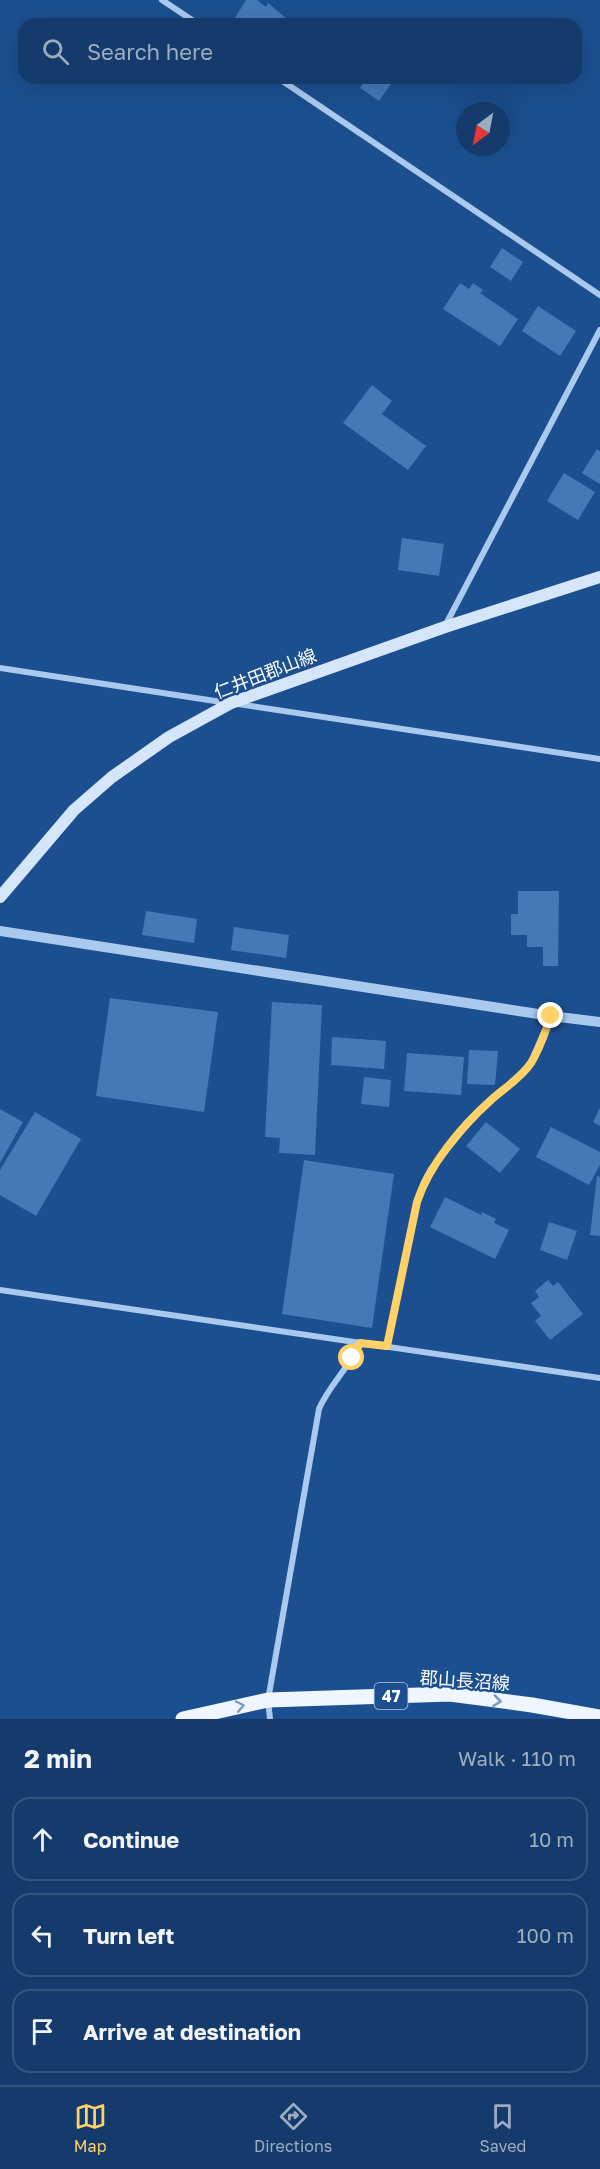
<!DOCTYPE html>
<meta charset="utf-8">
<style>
body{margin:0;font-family:"Golos Text","Noto Sans JP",sans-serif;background:#214673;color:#f1f3f6}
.compass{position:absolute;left:456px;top:102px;width:54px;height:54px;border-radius:50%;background:#143b6b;box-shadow:0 6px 24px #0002;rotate:212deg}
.stop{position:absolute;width:18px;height:18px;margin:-14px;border:4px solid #ffd166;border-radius:50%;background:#fff}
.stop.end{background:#ffd166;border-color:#fff;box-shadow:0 2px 6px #0008}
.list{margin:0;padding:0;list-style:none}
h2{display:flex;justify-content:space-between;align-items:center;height:78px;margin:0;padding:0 24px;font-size:26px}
h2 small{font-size:20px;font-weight:400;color:#9dadc1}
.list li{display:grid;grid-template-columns:39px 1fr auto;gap:18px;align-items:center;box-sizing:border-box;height:84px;margin:0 12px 12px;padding:0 12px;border:2px solid #33557e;border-radius:18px}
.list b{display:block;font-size:22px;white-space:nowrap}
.list em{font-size:20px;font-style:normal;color:#9dadc1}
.icon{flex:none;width:33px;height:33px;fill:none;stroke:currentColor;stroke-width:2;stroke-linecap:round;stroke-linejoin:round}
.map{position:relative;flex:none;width:600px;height:1719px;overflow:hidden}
.search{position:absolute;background:#143b6b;box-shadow:0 6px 24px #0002;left:18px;right:18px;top:18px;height:66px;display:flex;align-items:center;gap:15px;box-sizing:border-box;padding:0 21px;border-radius:18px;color:#9dadc1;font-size:22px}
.sheet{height:366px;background:#143b6b}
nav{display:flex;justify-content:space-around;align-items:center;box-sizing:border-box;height:84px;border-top:2px solid #33557e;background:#143b6b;font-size:16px;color:#9dadc1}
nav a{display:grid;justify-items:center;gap:3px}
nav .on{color:#ffd166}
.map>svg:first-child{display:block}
.building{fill:#4478b7}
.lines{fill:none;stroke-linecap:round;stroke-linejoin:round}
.minor{stroke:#a9c9ee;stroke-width:6}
.tertiary{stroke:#a9c9ee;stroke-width:10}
.secondary{stroke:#d6e6fa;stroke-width:12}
.primary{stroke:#f0f6ff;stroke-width:15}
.oneway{stroke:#7b9ac1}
.route{stroke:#ffd166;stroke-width:8}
.labels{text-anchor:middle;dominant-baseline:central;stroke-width:4.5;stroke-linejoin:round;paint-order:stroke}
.shield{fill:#1b4f8f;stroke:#bbcadd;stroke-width:1.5}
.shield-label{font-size:16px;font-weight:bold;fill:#fff}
.street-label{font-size:18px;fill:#fff;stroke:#1b4f8f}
</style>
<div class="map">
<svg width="600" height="1719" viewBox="0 0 600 1719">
<rect width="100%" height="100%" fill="#1b4f8f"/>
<g class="building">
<polygon points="246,0 257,0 266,7 268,3 293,24 231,24"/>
<polygon points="367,78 395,78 379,101 360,88"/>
<polygon points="502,248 523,262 511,281 490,267"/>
<polygon points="460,283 469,289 473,283 483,290 480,293 518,319 500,346 443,309"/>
<polygon points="538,306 576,331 560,356 522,331"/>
<polygon points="372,385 392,401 382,414 426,446 408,470 343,423"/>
<polygon points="597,449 600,451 600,484 582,473"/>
<polygon points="564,473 595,492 578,520 547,501"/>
<polygon points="402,538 444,544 439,576 398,570"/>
<polygon points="518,891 559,891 558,966 543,966 543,947 527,947 527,935 511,935 511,914 518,914"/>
<polygon points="146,911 197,919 194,943 142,935"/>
<polygon points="234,927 289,935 286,958 231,950"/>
<polygon points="110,998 218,1012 204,1112 96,1096"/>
<polygon points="272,1002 322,1005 315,1155 279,1153 280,1138 265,1137"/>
<polygon points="332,1037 386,1041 384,1069 331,1065"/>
<polygon points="469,1050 498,1051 495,1085 467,1084"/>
<polygon points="407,1053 464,1057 461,1095 404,1091"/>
<polygon points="364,1077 391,1080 389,1107 361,1104"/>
<polygon points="600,1108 600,1126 593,1122"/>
<polygon points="0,1109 23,1122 0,1163"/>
<polygon points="35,1112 81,1139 36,1216 0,1195 0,1170"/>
<polygon points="486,1122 520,1149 500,1173 466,1146"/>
<polygon points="551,1127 600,1152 600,1165 589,1185 536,1157"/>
<polygon points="304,1160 394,1174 372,1328 282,1314"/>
<polygon points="597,1176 600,1177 600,1236 590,1235"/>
<polygon points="445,1197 481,1215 482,1212 496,1219 494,1223 509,1230 495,1259 430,1227"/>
<polygon points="549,1222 577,1231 567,1260 540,1250"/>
<polygon points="548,1280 553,1286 558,1282 583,1314 550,1340 535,1321 541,1316 531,1303 539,1297 535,1291"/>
</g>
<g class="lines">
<g class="minor">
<polyline points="162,0 198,24"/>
<polyline points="278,78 600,295"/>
<polyline points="445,626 600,330"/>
<polyline points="0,668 228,703"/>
<polyline points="238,704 600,759"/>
<polyline points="0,1290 600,1378"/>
<polyline points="387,1346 417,1201 424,1182 431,1169 461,1132 486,1104 524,1072 531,1062 551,1016"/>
<path d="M270,1719l-2,-19 51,-291c10,-24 31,-42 41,-66"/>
</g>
<polyline class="tertiary" points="0,931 551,1016 600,1022"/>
<polyline class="secondary" points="0,897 74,810 112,777 169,737 231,703 445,627 600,577"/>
<polyline class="primary" points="183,1719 268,1700 450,1694 532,1705 600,1717"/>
</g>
<defs><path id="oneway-chevron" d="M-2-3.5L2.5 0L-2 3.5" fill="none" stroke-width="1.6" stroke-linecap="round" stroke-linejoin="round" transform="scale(1.5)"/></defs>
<g class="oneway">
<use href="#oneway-chevron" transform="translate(497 1701) rotate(7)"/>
<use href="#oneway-chevron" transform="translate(240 1706) rotate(-12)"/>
</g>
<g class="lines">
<path class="route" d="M352,1358l8,-15 27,3 30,-144c12,-37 44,-75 73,-101 13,-12 31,-23 41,-38 9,-14 14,-31 20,-47"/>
</g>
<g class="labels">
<rect class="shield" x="374.5" y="1683" width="33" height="26" rx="4.5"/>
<g class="shield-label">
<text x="391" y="1696">47</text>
</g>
<g class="street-label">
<text transform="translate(265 673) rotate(-21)">仁井田郡山線</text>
<text transform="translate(465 1680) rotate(4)">郡山長沼線</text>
</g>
</g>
</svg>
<svg class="compass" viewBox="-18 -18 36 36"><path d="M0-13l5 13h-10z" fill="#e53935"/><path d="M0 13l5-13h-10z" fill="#9dadc1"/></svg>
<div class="stop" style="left:352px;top:1358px"></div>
<div class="stop end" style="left:551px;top:1016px"></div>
<div class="search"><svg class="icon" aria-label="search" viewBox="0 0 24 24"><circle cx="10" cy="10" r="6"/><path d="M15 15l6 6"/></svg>Search here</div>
</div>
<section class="sheet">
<h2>2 min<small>Walk · 110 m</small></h2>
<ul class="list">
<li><svg class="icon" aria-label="ahead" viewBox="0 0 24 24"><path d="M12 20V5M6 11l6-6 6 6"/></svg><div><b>Continue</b></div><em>10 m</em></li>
<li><svg class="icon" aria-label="left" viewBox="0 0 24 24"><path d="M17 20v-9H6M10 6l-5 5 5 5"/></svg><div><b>Turn left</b></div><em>100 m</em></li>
<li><svg class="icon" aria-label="arrive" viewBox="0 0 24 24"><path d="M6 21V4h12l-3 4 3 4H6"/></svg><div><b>Arrive at destination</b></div></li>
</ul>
</section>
<nav>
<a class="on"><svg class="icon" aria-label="map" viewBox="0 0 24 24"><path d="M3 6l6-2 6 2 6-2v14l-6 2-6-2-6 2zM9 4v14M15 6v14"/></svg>Map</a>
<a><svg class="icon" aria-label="directions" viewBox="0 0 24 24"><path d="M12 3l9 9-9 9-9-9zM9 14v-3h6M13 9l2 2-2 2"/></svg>Directions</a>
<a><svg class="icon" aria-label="saved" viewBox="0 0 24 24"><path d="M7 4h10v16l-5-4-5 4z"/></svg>Saved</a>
</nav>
